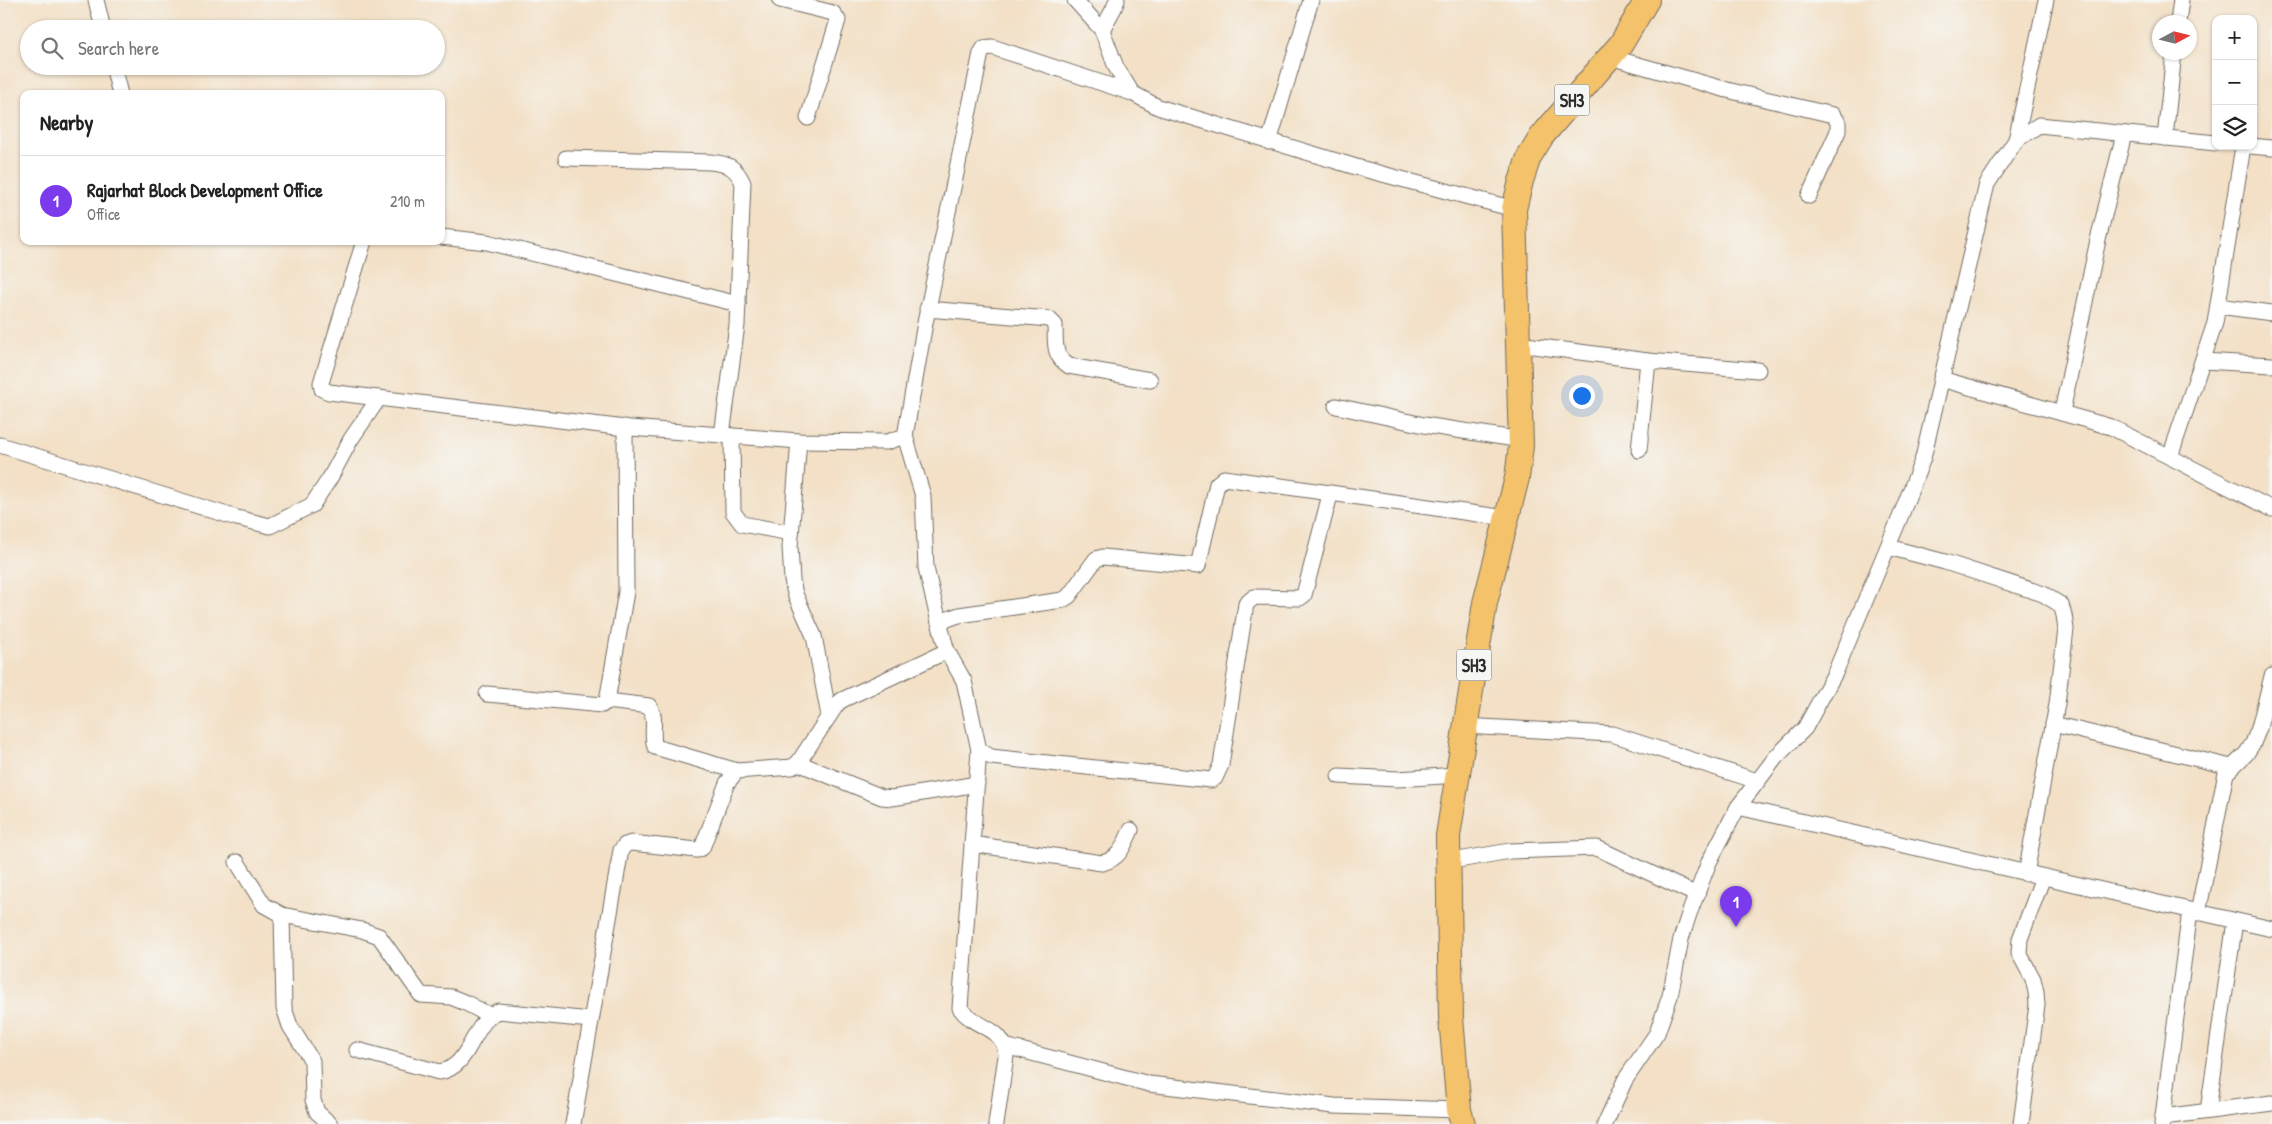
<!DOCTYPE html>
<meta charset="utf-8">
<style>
body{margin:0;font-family:"Patrick Hand",sans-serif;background:#f2f2f2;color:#222}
.controls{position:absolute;right:15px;top:15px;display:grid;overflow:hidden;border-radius:10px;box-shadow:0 1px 4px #0004}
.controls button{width:45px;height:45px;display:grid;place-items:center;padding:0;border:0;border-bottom:1px solid #e0e0e0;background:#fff;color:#222;font:25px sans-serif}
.compass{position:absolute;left:2152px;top:15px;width:45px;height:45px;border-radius:50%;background:#fff;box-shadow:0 1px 4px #0004;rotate:83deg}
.you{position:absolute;left:1581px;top:395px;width:18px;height:18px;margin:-12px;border:4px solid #fff;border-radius:50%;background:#1a73e8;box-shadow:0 0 0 8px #1a73e833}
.badge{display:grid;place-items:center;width:32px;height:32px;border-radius:50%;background:#7c3aed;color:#fff;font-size:16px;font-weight:700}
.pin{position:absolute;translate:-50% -41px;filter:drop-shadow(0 1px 2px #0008)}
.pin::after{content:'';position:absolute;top:26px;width:18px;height:15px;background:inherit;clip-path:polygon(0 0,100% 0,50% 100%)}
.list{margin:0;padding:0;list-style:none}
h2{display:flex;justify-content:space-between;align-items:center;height:65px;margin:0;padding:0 20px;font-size:21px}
h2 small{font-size:16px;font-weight:400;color:#767676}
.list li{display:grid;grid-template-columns:32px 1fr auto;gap:15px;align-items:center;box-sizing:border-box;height:90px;padding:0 20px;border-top:1px solid #e0e0e0}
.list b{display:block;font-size:19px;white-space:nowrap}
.list p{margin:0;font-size:16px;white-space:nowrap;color:#767676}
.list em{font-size:16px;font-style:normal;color:#767676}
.icon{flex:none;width:28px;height:28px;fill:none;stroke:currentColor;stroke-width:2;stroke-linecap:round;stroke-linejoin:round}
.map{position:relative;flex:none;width:2272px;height:1124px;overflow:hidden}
.search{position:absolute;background:#fff;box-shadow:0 1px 4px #0004;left:20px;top:20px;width:425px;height:55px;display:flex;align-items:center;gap:12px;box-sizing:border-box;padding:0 18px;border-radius:28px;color:#767676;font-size:19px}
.panel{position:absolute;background:#fff;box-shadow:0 1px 4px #0004;left:20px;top:90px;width:425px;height:155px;border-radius:10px}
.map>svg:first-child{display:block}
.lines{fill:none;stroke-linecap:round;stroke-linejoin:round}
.minor-casing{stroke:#716a61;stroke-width:17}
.primary-casing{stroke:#716a61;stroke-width:26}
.minor{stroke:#fff;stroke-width:15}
.primary{stroke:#f4c26a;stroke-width:24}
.labels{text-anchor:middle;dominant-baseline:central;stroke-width:4;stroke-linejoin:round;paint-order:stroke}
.shield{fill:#f6f6f2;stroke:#686867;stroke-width:1}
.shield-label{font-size:18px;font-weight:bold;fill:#2b2b2b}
</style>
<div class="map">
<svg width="2272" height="1124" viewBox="0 0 2272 1124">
<rect width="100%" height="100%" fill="#f6f6f2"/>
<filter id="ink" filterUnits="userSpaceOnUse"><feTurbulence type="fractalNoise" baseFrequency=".02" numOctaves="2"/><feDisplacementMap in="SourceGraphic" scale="10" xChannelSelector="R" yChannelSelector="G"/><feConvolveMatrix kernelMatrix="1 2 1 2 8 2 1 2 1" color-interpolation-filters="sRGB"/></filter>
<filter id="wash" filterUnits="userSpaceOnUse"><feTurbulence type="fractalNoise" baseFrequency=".0096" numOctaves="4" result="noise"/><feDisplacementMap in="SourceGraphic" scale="20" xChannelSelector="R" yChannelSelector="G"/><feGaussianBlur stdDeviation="1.12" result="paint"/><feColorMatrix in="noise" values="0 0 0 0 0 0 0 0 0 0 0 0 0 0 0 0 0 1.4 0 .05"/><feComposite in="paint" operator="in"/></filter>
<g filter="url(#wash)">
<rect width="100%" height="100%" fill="#f3e0c6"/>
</g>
<g filter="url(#ink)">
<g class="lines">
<defs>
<g id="minor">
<polyline points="96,0 103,29"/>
<polyline points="780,0 833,13 838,20 808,118"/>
<polyline points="1075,0 1102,30 1116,67 1132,93 1158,107 1356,167 1514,209"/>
<polyline points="2178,22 2181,0"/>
<polyline points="1102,30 1114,8 1117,0"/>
<polyline points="1610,57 1727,90 1833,115 1838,122 1838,131 1809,196"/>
<polyline points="113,66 120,94"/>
<polyline points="2165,138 2174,52"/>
<polyline points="2016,140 2046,0"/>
<polyline points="1269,142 1311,0"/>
<polyline points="2250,146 2272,148"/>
<path d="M566,158l144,4c18,2 25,4 33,21l-6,142 -15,110"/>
<polyline points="441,237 487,242 738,304"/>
<polyline points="364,241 321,383 322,389 329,392 617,427 799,441 887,442 905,436 925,323 981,53 984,48 992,47 1132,93"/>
<polyline points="2218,306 2272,313"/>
<path d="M927,309l122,10 6,6c1,18 -3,30 14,41l81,14"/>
<polyline points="1518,344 1648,361 1758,370"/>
<polyline points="2203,361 2272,365"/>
<polyline points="1941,379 2111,427 2272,509"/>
<polyline points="1336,406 1424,425 1522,440"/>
<polyline points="2062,412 2098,240 2124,134"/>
<polyline points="732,436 733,512 742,524 791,533"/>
<polyline points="905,436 923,496 926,568 939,622 947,651 964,681 979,750 991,757 1211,780 1215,778 1221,765 1246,604 1254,597 1300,598 1304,595 1330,495"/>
<polyline points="799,441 790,547 792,580 795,594 814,636 829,716"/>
<polyline points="0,445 237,518 270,526 312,505 330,478 351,439 379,398"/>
<polyline points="1639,450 1648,361"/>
<polyline points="2170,457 2215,323 2243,146"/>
<polyline points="1888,547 1945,562 2043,594 2061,605 2064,615 2066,629 2057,704 2026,874"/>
<polyline points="939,622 959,615 1063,600 1069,596 1096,559 1103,557 1198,566 1217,484 1224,478 1506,518"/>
<polyline points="487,694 602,705 607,701 626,592 625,427"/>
<path d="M607,701l42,5c9,11 1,28 6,41l82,24"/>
<polyline points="2053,724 2231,767"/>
<polyline points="1464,726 1612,734 1757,781"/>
<path d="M979,750l-19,258c14,21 45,18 46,48l-10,68"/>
<polyline points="798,763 882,797 892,798 977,784"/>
<polyline points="1339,776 1398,779 1457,775"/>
<polyline points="1738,807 2272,929"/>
<path d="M972,844l130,19c18,-4 22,-18 29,-33"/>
<polyline points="237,862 264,905 282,915 362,930 379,936 421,995 451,997 466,1003 489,1015"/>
<polyline points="1447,862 1510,851 1597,848 1697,895"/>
<polyline points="2198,913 2226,773 2246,754 2253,743 2259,728 2272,676"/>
<polyline points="282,915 284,1008 290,1026 312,1061 313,1100 317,1112 330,1124"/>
<polyline points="1005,1046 1149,1084 1334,1106 1459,1110"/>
<path d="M357,1050l82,22c32,-4 32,-49 59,-61l93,9"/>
<polyline points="2208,1111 2235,921"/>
<polyline points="2163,1117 2272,1103"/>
<polyline points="573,1124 621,850 625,845 631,843 697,850 702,848 727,783 737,771 792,767 798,763 837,704 842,700 947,651"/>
<polyline points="1605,1124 1625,1080 1657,1033 1670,996 1681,939 1689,914 1709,862 1738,807 1776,757 1805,728 1835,673 1901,515 1923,458 1987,184 2016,140 2039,125 2216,143"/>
<polyline points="2021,1124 2037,1005 2036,992 2033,979 2019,953 2020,939 2043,877"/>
<polyline points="2162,1124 2190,911"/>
</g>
<polyline id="primary" points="1463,1124 1459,1110 1451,1018 1448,836 1485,603 1517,478 1521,446 1514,209 1521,181 1529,157 1542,136 1621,44 1647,0"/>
</defs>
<use href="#minor" class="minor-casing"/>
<use href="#primary" class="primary-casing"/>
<use href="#minor" class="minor"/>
<use href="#primary" class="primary"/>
</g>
</g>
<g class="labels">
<g class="shield">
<rect x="1554.5" y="84.5" width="35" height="31" rx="4"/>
<rect x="1456.5" y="649.5" width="35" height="31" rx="4"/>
</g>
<g class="shield-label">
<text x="1572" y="100">SH3</text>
<text x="1474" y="665">SH3</text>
</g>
</g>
</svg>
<div class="controls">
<button>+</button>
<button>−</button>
<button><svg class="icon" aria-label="layers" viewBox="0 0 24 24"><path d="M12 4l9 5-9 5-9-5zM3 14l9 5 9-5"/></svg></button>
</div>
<svg class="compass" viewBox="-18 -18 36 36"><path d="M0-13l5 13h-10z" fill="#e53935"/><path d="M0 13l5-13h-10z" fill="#767676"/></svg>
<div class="you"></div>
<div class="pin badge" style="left:1736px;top:927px">1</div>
<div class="search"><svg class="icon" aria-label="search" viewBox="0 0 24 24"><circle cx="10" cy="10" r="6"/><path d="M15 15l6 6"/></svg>Search here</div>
<section class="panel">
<h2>Nearby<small></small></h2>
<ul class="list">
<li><span class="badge">1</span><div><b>Rajarhat Block Development Office</b><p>Office</p></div><em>210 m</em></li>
</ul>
</section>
</div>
